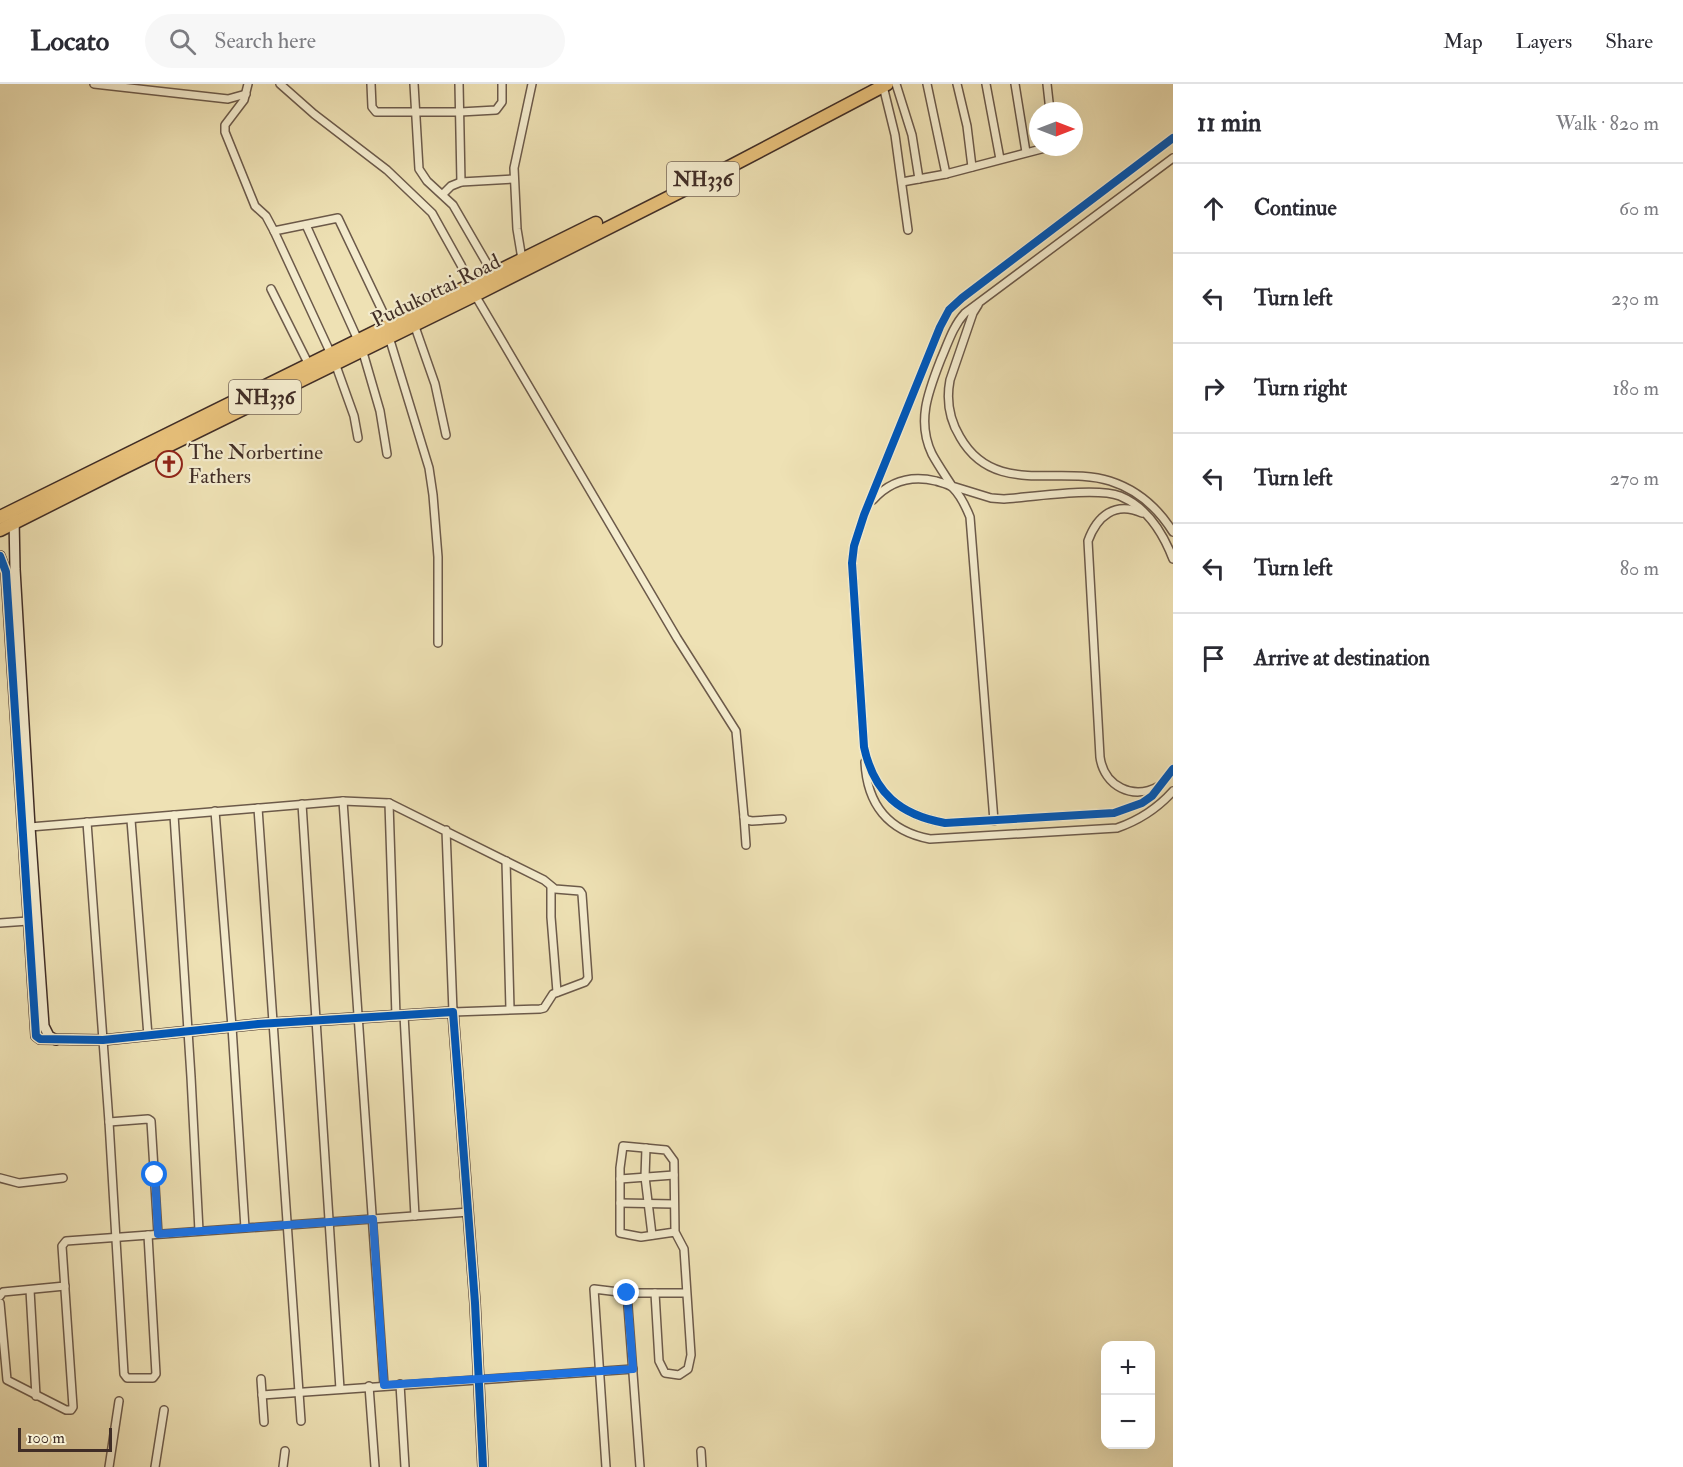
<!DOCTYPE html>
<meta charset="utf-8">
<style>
body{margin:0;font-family:"IM FELL Double Pica",serif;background:#f7f7f7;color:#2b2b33}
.controls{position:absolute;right:18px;bottom:18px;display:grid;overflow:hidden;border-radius:12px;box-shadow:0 6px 24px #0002}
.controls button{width:54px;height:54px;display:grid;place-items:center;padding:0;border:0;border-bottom:2px solid #e1e1e2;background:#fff;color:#2b2b33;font:30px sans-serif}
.compass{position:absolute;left:1029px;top:18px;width:54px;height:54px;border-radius:50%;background:#fff;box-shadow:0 6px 24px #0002;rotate:90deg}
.scale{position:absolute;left:18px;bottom:15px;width:94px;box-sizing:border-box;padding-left:6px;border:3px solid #402d26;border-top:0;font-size:16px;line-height:21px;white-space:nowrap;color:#402d26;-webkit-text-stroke:4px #f4ecce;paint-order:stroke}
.stop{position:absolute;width:18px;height:18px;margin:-14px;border:4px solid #1a73e8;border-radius:50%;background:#fff}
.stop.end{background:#1a73e8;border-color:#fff;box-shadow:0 2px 6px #0008}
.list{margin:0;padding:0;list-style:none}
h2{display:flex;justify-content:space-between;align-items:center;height:78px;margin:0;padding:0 24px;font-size:26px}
h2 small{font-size:20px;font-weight:400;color:#7c7c81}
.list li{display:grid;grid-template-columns:39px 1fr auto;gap:18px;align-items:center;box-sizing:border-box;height:90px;padding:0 24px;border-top:2px solid #e1e1e2}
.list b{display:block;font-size:22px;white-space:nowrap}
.list em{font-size:20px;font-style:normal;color:#7c7c81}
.icon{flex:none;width:33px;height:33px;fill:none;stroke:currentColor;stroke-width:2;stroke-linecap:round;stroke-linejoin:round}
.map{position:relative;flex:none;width:1173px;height:1383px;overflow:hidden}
header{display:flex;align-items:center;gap:36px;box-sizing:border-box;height:84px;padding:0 30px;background:#fff;border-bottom:2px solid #e1e1e2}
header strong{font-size:28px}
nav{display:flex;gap:33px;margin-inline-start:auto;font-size:21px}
.search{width:420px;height:54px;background:#f7f7f7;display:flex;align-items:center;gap:15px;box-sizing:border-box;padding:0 21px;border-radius:33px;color:#7c7c81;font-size:22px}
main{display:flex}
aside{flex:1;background:#fff}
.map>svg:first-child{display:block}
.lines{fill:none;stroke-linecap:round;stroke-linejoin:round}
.street-casing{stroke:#6c5a4a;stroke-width:10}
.secondary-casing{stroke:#402d26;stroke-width:12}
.highway-casing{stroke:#402d26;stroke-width:15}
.street{stroke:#f4ecce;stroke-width:7}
.secondary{stroke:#f4ecce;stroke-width:9}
.highway{stroke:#e7c07a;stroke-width:12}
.cycleway-casing{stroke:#f4ecce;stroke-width:11}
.cycleway{stroke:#0057b8;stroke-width:8}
.route{stroke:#1a73e8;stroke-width:8}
.labels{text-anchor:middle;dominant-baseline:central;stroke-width:4.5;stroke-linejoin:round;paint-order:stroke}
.shield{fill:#f4ecce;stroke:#766658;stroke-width:1.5}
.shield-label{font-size:20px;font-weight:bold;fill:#402d26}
.street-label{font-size:21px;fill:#402d26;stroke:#f4ecce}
.poi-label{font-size:21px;fill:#402d26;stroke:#f4ecce;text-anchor:start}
</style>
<header>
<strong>Locato</strong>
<div class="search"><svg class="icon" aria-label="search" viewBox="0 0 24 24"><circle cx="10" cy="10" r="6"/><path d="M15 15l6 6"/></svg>Search here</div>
<nav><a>Map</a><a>Layers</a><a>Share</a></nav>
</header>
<main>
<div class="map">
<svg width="1173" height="1383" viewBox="0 0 1173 1383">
<rect width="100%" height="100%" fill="#eee1b4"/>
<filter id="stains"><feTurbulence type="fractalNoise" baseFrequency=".00333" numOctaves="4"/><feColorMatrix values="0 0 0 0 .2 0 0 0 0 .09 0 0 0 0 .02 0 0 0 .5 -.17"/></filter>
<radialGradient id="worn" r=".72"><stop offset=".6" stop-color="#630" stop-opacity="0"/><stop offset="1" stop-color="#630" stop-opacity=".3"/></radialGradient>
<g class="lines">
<defs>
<g id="street">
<polyline points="94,0 228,15 246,10"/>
<polyline points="248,0 244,16 225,41 225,48 255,122 266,132 274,147 331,270"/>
<polyline points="280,0 314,30 387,86 432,129 461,181 470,202"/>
<polyline points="371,0 372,23 376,28 460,28 496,26 502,18 502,0"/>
<polyline points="414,0 419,85 427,97 453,121 493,190"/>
<polyline points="459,0 461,98"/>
<polyline points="896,0 912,51 919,95"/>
<polyline points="927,0 946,90"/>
<polyline points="957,0 967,42 972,83"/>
<polyline points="986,0 1000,75"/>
<polyline points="1015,0 1026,68"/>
<polyline points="1047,0 1050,27"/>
<polyline points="883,2 895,51 908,146"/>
<path d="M1173,54l-211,160 -13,12 -9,17 -76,188 -10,31 -2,17 12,184c10,46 36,68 81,76l169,-10 28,-10 10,-7 21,-27"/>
<path d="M1173,74l-208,155c-12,13 -17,30 -24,46 -12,31 -25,62 -9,95 6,11 13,21 20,32l39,12 13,1c28,-2 92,-12 116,-3 27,11 43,37 53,63"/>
<polyline points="902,98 946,90 1049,63"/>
<polyline points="443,110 451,102 461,98 514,95"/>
<polyline points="306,141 362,265 380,327 387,370"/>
<polyline points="274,147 338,134 389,241"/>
<polyline points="522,175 517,145 514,84 532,0"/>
<polyline points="271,205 309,281"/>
<polyline points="475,211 677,554 736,647 744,733 747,736 752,737 782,735"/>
<path d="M978,221l-5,8 -23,67c-4,21 -1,39 10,57 34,60 99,28 150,44 28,9 48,27 63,51"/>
<polyline points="414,240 435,300 446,351"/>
<polyline points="389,253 429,384 433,411 438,473 438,559"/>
<polyline points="335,279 354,332 358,354"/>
<path d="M873,416c17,-19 38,-25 63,-19 6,2 13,3 17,7 8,8 13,19 17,29l24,304"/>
<path d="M1142,429c-27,-12 -45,3 -54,28l12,216c4,29 33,44 59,29"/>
<path d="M865,678c2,42 23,69 65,77l187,-11c23,-8 40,-19 56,-37"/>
<polyline points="343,717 384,1301"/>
<polyline points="389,719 396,932"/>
<polyline points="302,720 340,1305"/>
<polyline points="258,724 301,1337"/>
<polyline points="215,727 232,943 245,1144"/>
<polyline points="174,731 191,993 199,1147"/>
<polyline points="744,733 746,761"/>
<polyline points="131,736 148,952"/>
<polyline points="87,738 109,1038 124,1290 127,1294 153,1294 156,1290 148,1151"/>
<polyline points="30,743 343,717 389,719 544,796 555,805 580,807 582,810 588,894 585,898 553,910 544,924 540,925 453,928 446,746"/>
<polyline points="506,777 510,925"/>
<polyline points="551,803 551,833 557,908"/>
<polyline points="0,839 28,837"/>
<polyline points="404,931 415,1132"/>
<polyline points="109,1038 148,1035 151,1037 158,1150"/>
<polyline points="646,1064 645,1093 652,1151"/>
<polyline points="0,1094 19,1099 63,1094"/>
<polyline points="620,1095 674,1091"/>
<polyline points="620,1119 674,1120"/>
<polyline points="30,1206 36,1312"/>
<polyline points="627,1209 640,1383"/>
<polyline points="655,1209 659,1277 665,1289 679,1291 688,1285 691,1271 684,1165 675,1148 674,1077 666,1066 623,1062 620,1084 620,1149 641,1153 675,1148"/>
<polyline points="0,1212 3,1208 65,1202"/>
<polyline points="0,1219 7,1296 66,1326 71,1326 73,1323 62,1162 66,1157 469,1128"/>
<polyline points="261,1295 264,1338"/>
<polyline points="400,1300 405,1383"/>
<polyline points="369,1302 375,1383"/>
<polyline points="262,1311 633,1285"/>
<polyline points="701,1367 702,1383"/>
<polyline points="109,1383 119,1317"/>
<polyline points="155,1383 164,1326"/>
<polyline points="283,1383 285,1367"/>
<polyline points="606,1383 594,1205 627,1209 686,1209"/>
</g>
<g id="secondary">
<polyline points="14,434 15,485 30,743 44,942 49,952 56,956"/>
<polyline points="0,472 6,488 36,952 40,955 103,956 258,940 453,928 475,1219 483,1383"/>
</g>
<g id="highway">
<polyline points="0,433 596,139"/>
<polyline points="0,446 119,386 475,211 731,82 887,0"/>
</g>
</defs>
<use href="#street" class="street-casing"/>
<use href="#secondary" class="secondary-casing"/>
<use href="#highway" class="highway-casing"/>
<use href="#street" class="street"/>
<use href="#secondary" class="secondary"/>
<use href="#highway" class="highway"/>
<defs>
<g id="cycleway">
<path d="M1173,54l-211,160 -13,12 -9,17 -76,188 -10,31 -2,17 12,184c10,46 36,68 81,76l169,-10 28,-10 10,-7 21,-27"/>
<polyline points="0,472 6,488 36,952 40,955 103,956 258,940 453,928 475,1219 483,1383"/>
</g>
</defs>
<use href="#cycleway" class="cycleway-casing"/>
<use href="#cycleway" class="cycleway"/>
</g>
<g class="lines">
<polyline class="route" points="155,1091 158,1150 373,1135 384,1301 633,1285 627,1209"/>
</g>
<defs>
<symbol id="church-ring" viewBox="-11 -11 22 22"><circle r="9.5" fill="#f4ecce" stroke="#8f2418" stroke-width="1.5"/><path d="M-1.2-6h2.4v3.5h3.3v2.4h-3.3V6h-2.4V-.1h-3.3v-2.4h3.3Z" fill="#8f2418"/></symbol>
</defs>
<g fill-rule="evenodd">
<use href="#church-ring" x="154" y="365" width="30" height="30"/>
</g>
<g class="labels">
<g class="shield">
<rect x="667" y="78" width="72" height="34" rx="4.5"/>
<rect x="229" y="296" width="72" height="34" rx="4.5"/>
</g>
<g class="shield-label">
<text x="703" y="95">NH336</text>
<text x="265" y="313">NH336</text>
</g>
<g class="street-label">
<text transform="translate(436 207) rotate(-26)">Pudukottai Road</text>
</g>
<g class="poi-label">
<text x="188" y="368">The Norbertine<tspan x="188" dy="24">Fathers</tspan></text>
</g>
</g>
<rect width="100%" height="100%" filter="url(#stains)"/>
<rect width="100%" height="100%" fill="url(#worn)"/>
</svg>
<div class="controls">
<button>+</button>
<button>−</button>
</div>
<svg class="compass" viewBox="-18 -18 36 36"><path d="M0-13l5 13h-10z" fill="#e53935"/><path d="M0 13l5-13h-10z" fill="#7c7c81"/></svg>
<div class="scale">100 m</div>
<div class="stop" style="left:155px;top:1091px"></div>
<div class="stop end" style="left:627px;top:1209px"></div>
</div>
<aside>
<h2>11 min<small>Walk · 820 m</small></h2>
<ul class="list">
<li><svg class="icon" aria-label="ahead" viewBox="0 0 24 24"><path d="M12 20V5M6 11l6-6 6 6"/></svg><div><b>Continue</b></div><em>60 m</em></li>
<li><svg class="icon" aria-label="left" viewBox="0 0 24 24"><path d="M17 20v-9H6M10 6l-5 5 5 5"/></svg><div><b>Turn left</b></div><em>230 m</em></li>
<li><svg class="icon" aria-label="right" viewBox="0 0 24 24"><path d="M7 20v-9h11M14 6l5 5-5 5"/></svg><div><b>Turn right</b></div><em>180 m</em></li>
<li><svg class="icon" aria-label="left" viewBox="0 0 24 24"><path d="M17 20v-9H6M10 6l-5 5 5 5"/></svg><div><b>Turn left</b></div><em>270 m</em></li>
<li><svg class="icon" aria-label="left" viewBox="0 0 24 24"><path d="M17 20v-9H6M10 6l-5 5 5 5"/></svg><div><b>Turn left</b></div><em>80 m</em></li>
<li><svg class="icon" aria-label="arrive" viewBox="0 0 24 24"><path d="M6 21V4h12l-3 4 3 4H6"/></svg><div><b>Arrive at destination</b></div></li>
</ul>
</aside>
</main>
